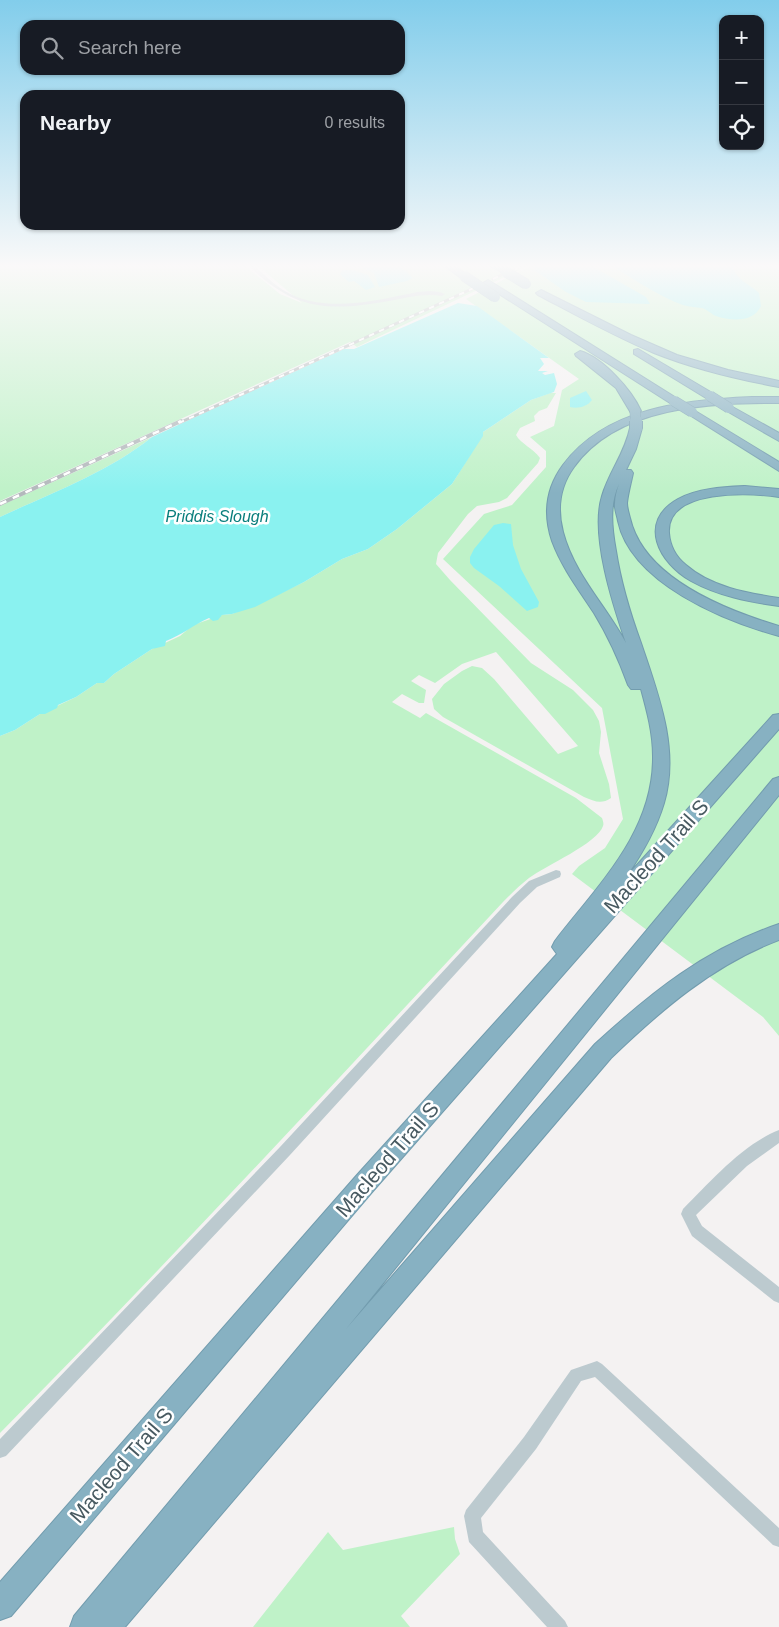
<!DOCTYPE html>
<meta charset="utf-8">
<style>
body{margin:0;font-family:Helvetica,sans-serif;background:#242831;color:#f1f3f6}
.controls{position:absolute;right:15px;top:15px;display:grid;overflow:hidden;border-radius:10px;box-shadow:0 1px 4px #0004}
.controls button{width:45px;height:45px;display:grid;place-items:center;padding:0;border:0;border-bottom:1px solid #363941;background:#171b24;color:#f1f3f6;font:25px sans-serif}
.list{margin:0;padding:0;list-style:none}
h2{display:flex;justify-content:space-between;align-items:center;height:65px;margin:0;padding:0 20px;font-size:21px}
h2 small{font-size:16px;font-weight:400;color:#9ea1a6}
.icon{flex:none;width:28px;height:28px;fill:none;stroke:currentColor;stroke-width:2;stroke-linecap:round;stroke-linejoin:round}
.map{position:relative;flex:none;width:779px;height:1627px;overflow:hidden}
.search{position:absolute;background:#171b24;box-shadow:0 1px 4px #0004;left:20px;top:20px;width:385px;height:55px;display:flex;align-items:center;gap:12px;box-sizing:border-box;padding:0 18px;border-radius:15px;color:#9ea1a6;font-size:19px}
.panel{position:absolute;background:#171b24;box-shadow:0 1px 4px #0004;left:20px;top:90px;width:385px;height:140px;border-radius:15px}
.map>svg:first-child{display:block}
.green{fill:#bff2c8}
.water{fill:#8af2f0}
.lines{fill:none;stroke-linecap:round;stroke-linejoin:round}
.motorway-casing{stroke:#729cae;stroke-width:2}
.minor{fill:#bccacf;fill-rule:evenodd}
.motorway{fill:#87b1c2;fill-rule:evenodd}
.rail-far1-casing{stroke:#b3b9bc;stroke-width:3}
.rail-casing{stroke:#b3b9bc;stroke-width:4}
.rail-far1{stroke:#fff;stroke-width:2;stroke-dasharray:5.5;stroke-linecap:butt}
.rail{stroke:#fff;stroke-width:2.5;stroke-dasharray:7;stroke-linecap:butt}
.motorway-bridge-far1-casing{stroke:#729cae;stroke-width:11;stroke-linecap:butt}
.motorway-bridge-casing{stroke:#729cae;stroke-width:14;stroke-linecap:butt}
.motorway-bridge-far1{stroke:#87b1c2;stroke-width:10}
.motorway-bridge{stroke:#87b1c2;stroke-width:12}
.labels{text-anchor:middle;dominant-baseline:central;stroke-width:5;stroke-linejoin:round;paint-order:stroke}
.far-water-label{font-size:16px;font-style:italic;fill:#097e7c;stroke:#fff}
.near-street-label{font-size:21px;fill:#485a61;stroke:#fff}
</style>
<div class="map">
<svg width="779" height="1627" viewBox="0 0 779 1627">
<rect width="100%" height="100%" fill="#f4f2f2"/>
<g class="green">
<polygon points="0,265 244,265 280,294 302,303 257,265 530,265 357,347 350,342 0,501"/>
<polygon points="532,265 769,265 779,270 779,1036 763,1017 572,874 579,866 605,848 623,819 602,708 443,559 484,514 512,505 546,467 546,451 530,437 554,426 562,390 579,379 466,299"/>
<path d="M550,393h6l-9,15 -8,3 -5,5 1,5 -15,7 -4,7c5,9 17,13 24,23l-2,5 -31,35 -8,4 -22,4 -9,8 -30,39 -2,11 14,16 81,83 42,27 20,20 6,11 2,11 -2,21 10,31 2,14c-10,7 -17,3 -27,-1l-141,-80 -9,-8 -2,-10 12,-15 18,-13 10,-5 10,2 12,11 64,75 20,-8 -82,-94 -34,12 -27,19 -16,-8 -8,6 15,9 -2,13h-5l-17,-9 -10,8 28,16 6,-5 150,85 26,20c1,3 2,6 1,8 -5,17 -58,40 -74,52 -9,7 -18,16 -26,24 -166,178 -332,358 -503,531v-697l15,-6 25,-16 36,-17 21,-14h7l10,-9 38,-25 28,-13 13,-11 29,-10 10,-1 43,-18 29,-14 38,-23 26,-10 29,-20 55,-45 30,-48 1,-4 48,-32z"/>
<path d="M152,437c-45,36 -101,56 -152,80v-11z"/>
<polygon points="454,1527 455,1539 460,1554 401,1616 410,1627 253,1627 328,1532 343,1550"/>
</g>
<g class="water">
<path d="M369,265c19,0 30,-4 43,13l-5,3 -28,6 -5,-14 -12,-5z"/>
<polygon points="535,265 590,265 646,297 650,304 586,302 566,292 534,270"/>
<path d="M612,265h121c0,13 18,20 26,28l2,13c-8,17 -30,15 -45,10 -5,-2 -8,-6 -14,-8 -6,-1 -12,-1 -19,-3 -23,-8 -44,-23 -65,-35z"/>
<polygon points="343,270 353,270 368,275 375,287 366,290 354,281 349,282 340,274"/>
<path d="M458,303l19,3 72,52h-9l4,6 -6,7h10l-6,2 3,2 9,-2 3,11 -3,8 -23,8 -48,32v4l-31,48 -55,45 -29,20 -26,10 -38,23 -49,25 -23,7 -10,1 -4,5 -5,1 -4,-3c-16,7 -27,17 -43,23l-1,5 -13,3 -38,25 -10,9h-7l-21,14 -18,8 -1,3 -12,6h-5l-25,16 -15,6v-219c51,-24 107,-44 152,-80l192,-88h10z"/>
<path d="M586,391l6,9c-5,7 -15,9 -22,7v-9z"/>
<polygon points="503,523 511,524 513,545 521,569 539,602 538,607 527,611 499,586 474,568 470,563 470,557 474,549 494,525"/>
</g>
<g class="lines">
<defs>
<g id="motorway">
<polygon points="443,265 453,265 469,276 467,278 461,278"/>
<polygon points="489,265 500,265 510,272 506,275"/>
<polygon points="488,280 678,399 679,401 674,404 670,403 485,285 483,283"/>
<path d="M541,290l90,45 46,20 51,15 51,11v6c-43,-8 -85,-18 -125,-34 -40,-17 -78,-38 -116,-58l-2,-2z"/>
<polygon points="638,349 714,394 715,396 710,399 706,398 634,354 634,350"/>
<path d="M580,351c22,6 52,39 61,60l-2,2h-8l-15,-25 -40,-32 -1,-2z"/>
<path d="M752,397h27v6c-69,0 -161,3 -205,64 -14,19 -17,42 -11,65 11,42 43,74 63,111 -13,-38 -36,-108 -24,-147 7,-24 23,-43 28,-68l2,-2h8l2,2 -6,21 -10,21h5l2,3c-2,10 -5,20 -6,30 0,5 2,11 3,15 14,61 96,92 149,108v10c-55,-15 -148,-53 -161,-115 -1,-6 -4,-13 -3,-18 0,-7 2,-13 4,-19 -10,21 -7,45 -3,67 5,32 14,62 25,92 17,51 39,106 23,160 -8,27 -22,51 -38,74l147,-162 6,-1v15l-406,462 -362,425 -11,4v-38l357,-407 200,-221 -5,-7 3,-6c43,-56 99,-109 98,-185 0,-23 -6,-45 -12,-67h-10l-3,-4c-9,-25 -20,-49 -34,-72 -15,-23 -32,-45 -42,-72 -9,-27 -6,-53 11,-76 43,-58 122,-65 189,-68z"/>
<polygon points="729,405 779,433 779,441 725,410 723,408"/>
<polygon points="692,409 779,462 779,471 688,414 686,412 688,410"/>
<path d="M745,486l34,3v8c-28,-4 -113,-9 -110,36 1,13 7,24 17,32 25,22 61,28 93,33v8c-30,-4 -61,-10 -88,-25 -32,-18 -54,-59 -13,-82 20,-11 46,-12 67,-13z"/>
<path d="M779,777v18l-433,534 249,-285c57,-52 110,-95 184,-120v16c-66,25 -118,70 -168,118l-486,569h-55l4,-11 699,-837z"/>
</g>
</defs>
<use href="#motorway" class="motorway-casing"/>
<g class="minor">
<path d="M248,265h5c10,8 19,18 30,25 36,22 81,13 120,5 13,-3 30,-7 42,-1l-3,2c-19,-3 -35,2 -53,5 -62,11 -95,9 -141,-36z"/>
<polygon points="556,870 560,871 561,874 560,877 537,887 520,903 290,1155 6,1456 0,1458 0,1439 280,1147 512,897 529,881"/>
<path d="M779,1130v13l-32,23 -51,49 6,11 77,61v16l-5,-2 -82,-65 -11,-22 2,-5c27,-27 60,-65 96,-79z"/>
<polygon points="597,1361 602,1364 779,1528 779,1547 773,1545 595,1377 581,1381 536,1449 481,1518 483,1532 565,1621 568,1627 547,1627 469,1542 464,1516 466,1510 524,1437 571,1370"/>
</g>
<use href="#motorway" class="motorway"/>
<defs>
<g id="rail-far1">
<polyline points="515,269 523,265"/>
<polyline points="493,279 501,275"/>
<polyline points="179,423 476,287"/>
</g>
<polyline id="rail" points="0,504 181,421"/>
</defs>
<use href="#rail-far1" class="rail-far1-casing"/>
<use href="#rail" class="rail-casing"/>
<use href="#rail-far1" class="rail-far1"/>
<use href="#rail" class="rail"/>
<defs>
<g id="motorway-bridge-far1">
<polyline points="506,272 526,284"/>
<polyline points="464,276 495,297"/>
<polyline points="710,396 729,408"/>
<polyline points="674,401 692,412"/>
<polyline points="635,411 636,423"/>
</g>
<polyline id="motorway-bridge" points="636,421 636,428"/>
</defs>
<use href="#motorway-bridge-far1" class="motorway-bridge-far1-casing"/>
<use href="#motorway-bridge" class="motorway-bridge-casing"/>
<use href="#motorway-bridge-far1" class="motorway-bridge-far1"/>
<use href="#motorway-bridge" class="motorway-bridge"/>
</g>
<linearGradient id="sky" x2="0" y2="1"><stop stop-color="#82cdeb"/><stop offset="0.54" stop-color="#faf9f9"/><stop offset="1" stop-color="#faf9f9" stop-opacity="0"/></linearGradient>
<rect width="779" height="493" fill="url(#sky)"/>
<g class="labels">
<g class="far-water-label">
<text x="217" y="516">Priddis Slough</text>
</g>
<g class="near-street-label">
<text transform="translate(656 856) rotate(-48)">Macleod Trail S</text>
<text transform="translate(387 1159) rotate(-49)">Macleod Trail S</text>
<text transform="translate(121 1465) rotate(-49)">Macleod Trail S</text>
</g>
</g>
</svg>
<div class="controls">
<button>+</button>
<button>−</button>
<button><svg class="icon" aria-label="locate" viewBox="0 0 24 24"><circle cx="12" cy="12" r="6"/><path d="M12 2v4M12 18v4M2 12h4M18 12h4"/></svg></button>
</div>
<div class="search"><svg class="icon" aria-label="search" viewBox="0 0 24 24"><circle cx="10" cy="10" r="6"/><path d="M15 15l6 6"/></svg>Search here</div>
<section class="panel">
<h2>Nearby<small>0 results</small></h2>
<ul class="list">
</ul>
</section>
</div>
